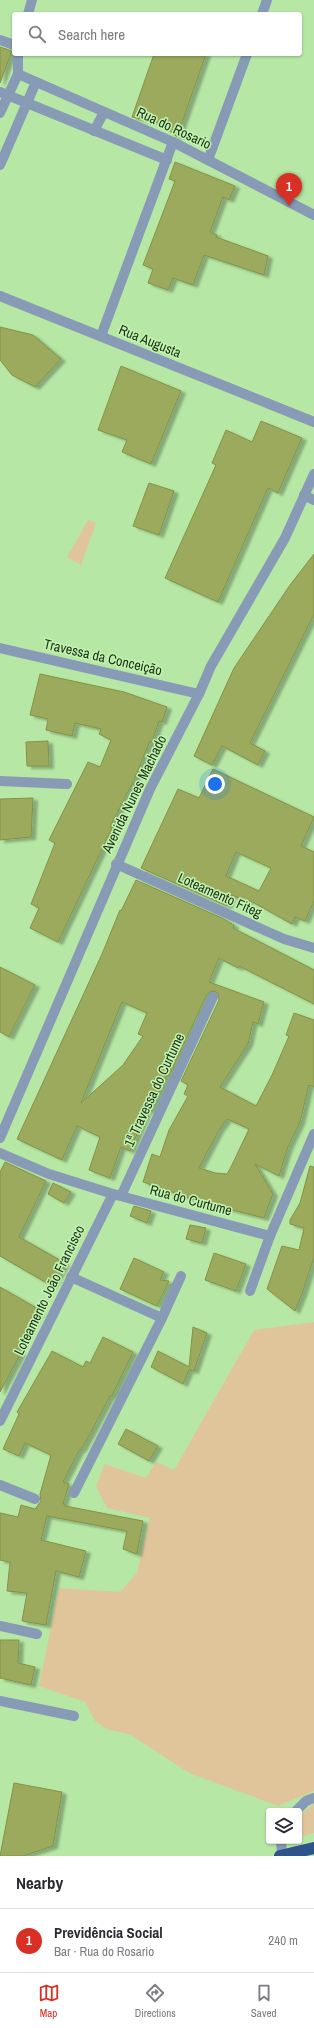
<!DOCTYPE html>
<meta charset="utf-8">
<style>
body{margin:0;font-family:"Archivo Narrow",sans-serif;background:#f7f7f7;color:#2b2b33}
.controls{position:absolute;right:12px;bottom:12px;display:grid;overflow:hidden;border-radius:4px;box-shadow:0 1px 3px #0004}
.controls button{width:36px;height:36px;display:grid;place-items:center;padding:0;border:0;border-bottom:1px solid #e1e1e2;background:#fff;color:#2b2b33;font:20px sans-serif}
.you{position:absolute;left:215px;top:784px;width:14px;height:14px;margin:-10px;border:3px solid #fff;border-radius:50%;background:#1a73e8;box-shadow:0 0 0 6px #1a73e833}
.badge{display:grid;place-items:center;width:26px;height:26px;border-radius:50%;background:#d93025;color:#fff;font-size:13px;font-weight:700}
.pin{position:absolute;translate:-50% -33px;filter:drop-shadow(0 1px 2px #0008)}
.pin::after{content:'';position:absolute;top:21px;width:14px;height:12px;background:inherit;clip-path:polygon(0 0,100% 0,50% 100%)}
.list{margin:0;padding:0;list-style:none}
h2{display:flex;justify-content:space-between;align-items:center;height:52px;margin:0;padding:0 16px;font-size:17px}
h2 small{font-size:13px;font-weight:400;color:#7c7c81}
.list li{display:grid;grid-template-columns:26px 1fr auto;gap:12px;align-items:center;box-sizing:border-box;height:64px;padding:0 16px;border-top:1px solid #e1e1e2}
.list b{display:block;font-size:15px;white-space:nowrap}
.list p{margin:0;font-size:13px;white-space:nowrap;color:#7c7c81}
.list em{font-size:13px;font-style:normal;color:#7c7c81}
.icon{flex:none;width:22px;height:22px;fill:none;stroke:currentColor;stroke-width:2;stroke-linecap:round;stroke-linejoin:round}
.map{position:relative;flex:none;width:314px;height:1856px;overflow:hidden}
.search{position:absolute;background:#fff;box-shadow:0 1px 3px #0004;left:12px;right:12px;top:12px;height:44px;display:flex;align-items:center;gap:10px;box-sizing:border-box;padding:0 14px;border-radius:4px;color:#7c7c81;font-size:15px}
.sheet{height:116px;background:#fff}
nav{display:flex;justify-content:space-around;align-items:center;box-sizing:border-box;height:56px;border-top:1px solid #e1e1e2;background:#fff;font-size:11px;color:#7c7c81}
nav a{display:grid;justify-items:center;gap:2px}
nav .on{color:#d93025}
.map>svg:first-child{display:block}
.green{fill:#e0c59b}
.building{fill:#9caa5d;stroke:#849245;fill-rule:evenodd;filter:url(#shadow)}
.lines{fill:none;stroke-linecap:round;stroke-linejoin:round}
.minor{stroke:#879ab6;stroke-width:10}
.highway{stroke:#2d538c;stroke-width:12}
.labels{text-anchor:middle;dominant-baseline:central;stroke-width:3;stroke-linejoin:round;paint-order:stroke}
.street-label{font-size:14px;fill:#1d3016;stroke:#c2f4b1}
</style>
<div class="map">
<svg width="314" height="1856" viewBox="0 0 314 1856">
<defs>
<filter id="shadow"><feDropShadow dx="4.5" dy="2.5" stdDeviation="1" flood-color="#0004"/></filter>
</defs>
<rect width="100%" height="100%" fill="#b6e7a4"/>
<g class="green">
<polygon points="88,520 96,523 81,565 67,557"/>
<polygon points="314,1322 314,1791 278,1806 189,1773 131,1735 107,1729 95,1721 85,1702 39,1686 59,1588 120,1592 137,1573 150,1518 107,1508 96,1486 105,1464 146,1478 156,1462 174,1470 254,1330"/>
<polygon points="314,1804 314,1833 299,1837 299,1816"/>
</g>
<g class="building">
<polygon points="0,47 12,51 0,83"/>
<polygon points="154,54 206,54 177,137 160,123 132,117"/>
<polygon points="175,162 235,186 229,200 223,197 210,232 217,235 216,237 268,256 264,275 204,255 193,285 173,278 168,290 148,283 153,269 143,265 175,181 169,179"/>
<polygon points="0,327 33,335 61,359 35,387 12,375 0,360"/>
<polygon points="121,366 181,391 151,464 122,452 127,440 98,430"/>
<polygon points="261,421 302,438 278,493 268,488 218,602 165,578 216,465 212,463 226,430 252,442"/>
<polygon points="149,483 174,491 159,535 133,526"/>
<polygon points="314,554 314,614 250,743 265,751 258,765 222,746 212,765 194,756 234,668 290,585"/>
<polygon points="40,674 124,692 167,707 162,722 159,721 152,742 150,741 134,780 110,827 112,828 58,942 30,928 39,908 31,904 55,843 49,840 88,762 100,767 111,740 99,734 101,729 75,723 72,736 46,730 48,719 30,715"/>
<polygon points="48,741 49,766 27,766 26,742"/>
<path d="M213,769l101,48 -13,29 13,6v49l-9,20 -10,-4 -3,7 -43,-24 -1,2 -16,-7 -5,11 -86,-38 37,-79 21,9zM236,852l35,16 -12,23 -33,-15z"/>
<polygon points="33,798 31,837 0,840 0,799"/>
<path d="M136,880l86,38 12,7 -1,3 81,42v34l-75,-38 -1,2 -19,-10 -10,24 55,20 -6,22 -5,-2 -5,22 -28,43 36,19 16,-31 17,-39 -3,-1 8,-22 20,7v67l-5,-2 -9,37 -12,25 -9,29 -24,-12 18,30 -9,24 -63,-16 -58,-20 9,-28 8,3 9,-27 19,-34 -4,-2 4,-9 -7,-4 38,-81 -1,-6 -3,-3 -5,1 -3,2 -38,82 -2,-1 -17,36 -3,-1 -17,41 -9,-4 -11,31 -21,-8 11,-33 -23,-11 -15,34 -45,-21 85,-185 18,-44 1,1zM122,1002l25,11 -9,21 5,2 -20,29 -42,38zM227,1119l22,10 -18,38 -4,7 -12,-1 -16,-5 20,-38z"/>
<polygon points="0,967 35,985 9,1037 0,1032"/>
<polygon points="5,1162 46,1181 19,1237 65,1263 52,1286 0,1256 0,1172"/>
<polygon points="310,1166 314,1167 314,1257 302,1294 295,1311 267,1289 282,1246 299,1250 304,1228 290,1224 290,1220 300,1203"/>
<polygon points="53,1183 71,1192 64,1203 48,1194"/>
<polygon points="134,1206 151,1211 147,1223 130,1216"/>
<polygon points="190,1225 206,1228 202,1243 186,1239"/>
<polygon points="214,1253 246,1264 236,1291 205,1280"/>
<polygon points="134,1258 164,1272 160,1280 169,1281 157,1306 120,1289"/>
<polygon points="0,1287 40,1310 17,1350 21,1353 0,1392"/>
<polygon points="193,1327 207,1333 194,1371 189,1370 183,1384 151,1367 158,1351 189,1367"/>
<polygon points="103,1337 133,1352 112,1396 110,1396 90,1434 81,1450 80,1449 63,1482 69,1484 63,1504 66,1504 65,1506 143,1521 137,1554 123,1549 127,1531 47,1516 41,1540 86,1551 79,1577 56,1571 46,1625 22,1621 27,1593 7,1591 10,1562 0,1560 0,1513 18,1517 21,1505 35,1509 41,1501 40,1494 51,1455 25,1443 19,1456 3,1449 19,1414 17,1412 52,1351 83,1367 86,1361 90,1363"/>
<polygon points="126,1429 158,1446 149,1461 118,1444"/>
<polygon points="0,1640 19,1640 18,1663 35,1667 31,1685 0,1678"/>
<polygon points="14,1783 62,1792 53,1846 23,1856 0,1856"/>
</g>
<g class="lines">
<g class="minor">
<polyline points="28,14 32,0"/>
<polyline points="262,14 267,0"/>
<polyline points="0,40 14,45"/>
<polyline points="18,74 173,142 314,215"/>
<polyline points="18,74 18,54"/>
<polyline points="0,92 167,160"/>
<polyline points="0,113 18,74"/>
<polyline points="94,131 104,112"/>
<polyline points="208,160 247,54"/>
<polyline points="0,165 36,82"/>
<polyline points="0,296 314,422"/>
<polyline points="101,336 173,142"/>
<polyline points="304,495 314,500"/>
<polyline points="0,648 199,694"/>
<polyline points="0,781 67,784"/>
<polyline points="116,864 284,939 314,948"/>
<polyline points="0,1138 150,789 199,694 211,666 285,538 314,474"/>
<polyline points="0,1153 49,1174 113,1194 270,1236 314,1134"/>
<polyline points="121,1196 213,997"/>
<polyline points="71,1277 162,1318"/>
<polyline points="250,1291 270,1236"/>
<polyline points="0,1421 113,1194"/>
<polyline points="0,1485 35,1499"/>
<polyline points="74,1493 162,1318 181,1276"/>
<polyline points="0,1626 37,1634"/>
<polyline points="0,1701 74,1716"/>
<polyline points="296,1811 306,1801 314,1798"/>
<polyline points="281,1841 282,1855"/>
</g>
<polyline class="highway" points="280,1856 314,1848"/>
</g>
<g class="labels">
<g class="street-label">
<text transform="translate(174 128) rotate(25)">Rua do Rosario</text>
<text transform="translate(150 341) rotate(22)">Rua Augusta</text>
<text transform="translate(103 657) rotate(13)">Travessa da Conceição</text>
<text transform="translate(134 794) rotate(-64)">Avenida Nunes Machado</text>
<text transform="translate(220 895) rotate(24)">Loteamento Fiteg</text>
<text transform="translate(154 1090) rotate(-65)">1ª Travessa do Curtume</text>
<text transform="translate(191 1200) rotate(15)">Rua do Curtume</text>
<text transform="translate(49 1290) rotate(-64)">Loteamento João Francisco</text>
</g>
</g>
</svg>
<div class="controls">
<button><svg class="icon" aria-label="layers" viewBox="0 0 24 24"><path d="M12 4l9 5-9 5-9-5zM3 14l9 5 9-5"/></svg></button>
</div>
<div class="you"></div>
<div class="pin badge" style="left:289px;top:206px">1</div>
<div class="search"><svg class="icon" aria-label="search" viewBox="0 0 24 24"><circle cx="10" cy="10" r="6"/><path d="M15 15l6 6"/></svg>Search here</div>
</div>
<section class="sheet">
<h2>Nearby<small></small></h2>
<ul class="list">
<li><span class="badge">1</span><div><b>Previdência Social</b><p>Bar · Rua do Rosario</p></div><em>240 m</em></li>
</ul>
</section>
<nav>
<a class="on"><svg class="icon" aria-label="map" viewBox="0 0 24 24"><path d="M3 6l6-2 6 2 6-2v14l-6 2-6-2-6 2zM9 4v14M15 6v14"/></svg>Map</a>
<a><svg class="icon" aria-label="directions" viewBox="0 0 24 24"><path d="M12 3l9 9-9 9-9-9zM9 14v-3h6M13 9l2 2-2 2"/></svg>Directions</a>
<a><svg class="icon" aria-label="saved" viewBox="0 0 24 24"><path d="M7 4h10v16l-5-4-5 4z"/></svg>Saved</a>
</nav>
